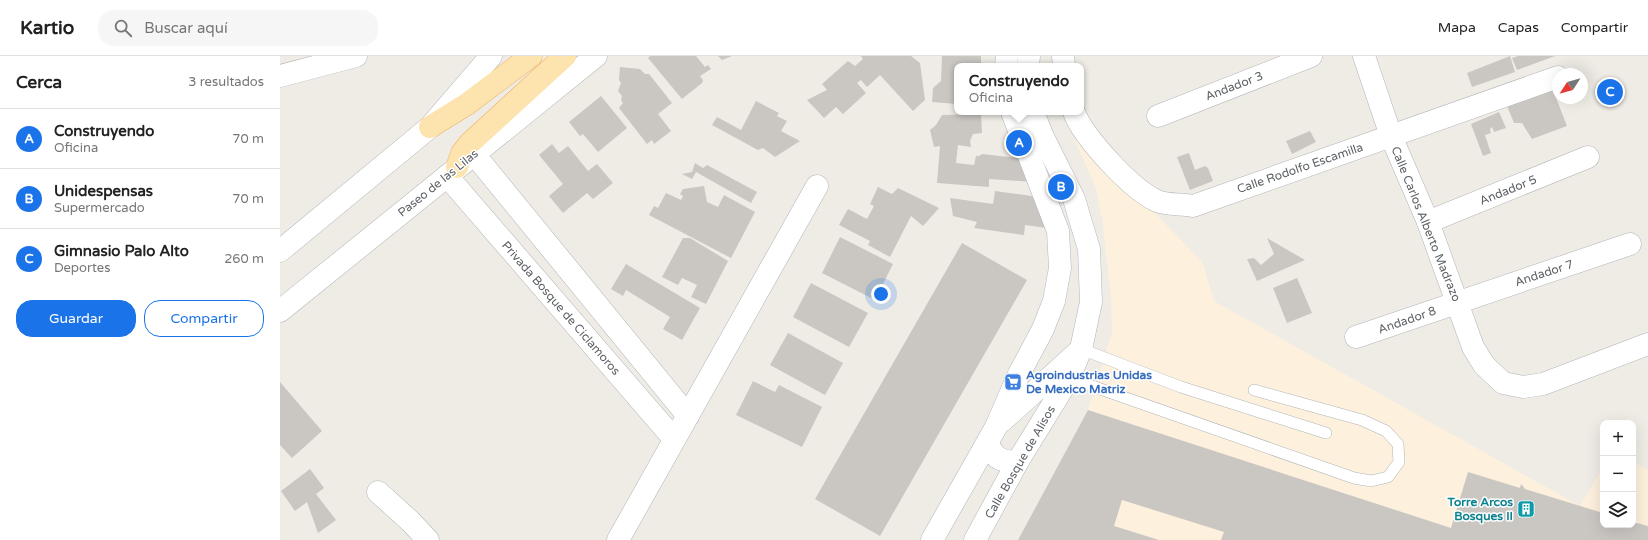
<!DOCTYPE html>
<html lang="es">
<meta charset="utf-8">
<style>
body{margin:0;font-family:"Varela Round",sans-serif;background:#f6f6f6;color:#222}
.controls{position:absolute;right:12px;bottom:12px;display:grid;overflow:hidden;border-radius:8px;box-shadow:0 4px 16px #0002}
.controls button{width:36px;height:36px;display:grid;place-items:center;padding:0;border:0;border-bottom:1px solid #e0e0e0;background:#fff;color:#222;font:20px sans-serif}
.compass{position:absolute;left:1272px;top:12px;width:36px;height:36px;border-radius:50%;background:#fff;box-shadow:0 4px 16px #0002;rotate:234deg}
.you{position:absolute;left:601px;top:238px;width:14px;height:14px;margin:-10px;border:3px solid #fff;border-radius:50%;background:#1a73e8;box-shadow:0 0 0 6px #1a73e833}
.badge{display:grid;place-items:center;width:26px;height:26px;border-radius:50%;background:#1a73e8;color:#fff;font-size:13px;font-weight:700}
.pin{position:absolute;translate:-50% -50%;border:2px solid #fff;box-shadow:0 1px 4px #0006}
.popup{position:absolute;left:674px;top:7px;width:130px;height:52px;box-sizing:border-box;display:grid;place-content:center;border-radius:8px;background:#fff;filter:drop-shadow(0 1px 3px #0005);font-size:13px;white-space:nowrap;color:#767676}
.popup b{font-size:15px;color:#222}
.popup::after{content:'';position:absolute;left:50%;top:100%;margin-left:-8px;border:8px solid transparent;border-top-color:#fff}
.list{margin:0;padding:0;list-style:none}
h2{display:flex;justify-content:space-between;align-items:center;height:52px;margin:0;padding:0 16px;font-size:17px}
h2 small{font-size:13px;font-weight:400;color:#767676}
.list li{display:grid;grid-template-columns:26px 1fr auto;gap:12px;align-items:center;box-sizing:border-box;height:60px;padding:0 16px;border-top:1px solid #e0e0e0}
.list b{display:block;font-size:15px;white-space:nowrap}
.list p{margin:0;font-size:13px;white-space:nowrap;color:#767676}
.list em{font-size:13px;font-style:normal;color:#767676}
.actions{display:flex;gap:8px;padding:12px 16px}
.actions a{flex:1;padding:9px 0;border:1px solid #1a73e8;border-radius:16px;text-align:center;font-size:14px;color:#1a73e8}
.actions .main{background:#1a73e8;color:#fff}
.icon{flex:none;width:22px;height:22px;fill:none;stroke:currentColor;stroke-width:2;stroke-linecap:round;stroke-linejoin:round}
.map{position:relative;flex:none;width:1368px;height:484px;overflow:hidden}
header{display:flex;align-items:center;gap:24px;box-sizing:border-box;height:56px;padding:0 20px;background:#fff;border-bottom:1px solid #e0e0e0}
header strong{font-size:19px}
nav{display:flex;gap:22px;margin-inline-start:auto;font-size:14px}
.search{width:280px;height:36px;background:#f6f6f6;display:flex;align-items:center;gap:10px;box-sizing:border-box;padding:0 14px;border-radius:16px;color:#767676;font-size:15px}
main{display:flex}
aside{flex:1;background:#fff}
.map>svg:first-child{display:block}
.commercial{fill:#fdf0dd}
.building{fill:#cac7c3}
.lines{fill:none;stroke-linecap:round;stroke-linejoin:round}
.lane-casing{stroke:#b1b4b8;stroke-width:12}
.street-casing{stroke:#b1b4b8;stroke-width:23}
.secondary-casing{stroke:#b2b6ba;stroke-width:23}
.primary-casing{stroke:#eeaf61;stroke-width:23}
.lane{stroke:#fff;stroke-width:11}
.street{stroke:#fff;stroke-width:22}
.secondary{stroke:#fff;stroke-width:22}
.primary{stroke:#fde3ad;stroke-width:22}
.labels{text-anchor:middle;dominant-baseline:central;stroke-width:3;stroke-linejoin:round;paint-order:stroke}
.street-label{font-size:12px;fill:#5d6266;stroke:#fff}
.shop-label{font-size:12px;font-weight:bold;fill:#366cbe;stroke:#fff;text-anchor:start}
.culture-label{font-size:12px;font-weight:bold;fill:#0d838f;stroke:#fff;text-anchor:end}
</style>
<header>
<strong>Kartio</strong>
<div class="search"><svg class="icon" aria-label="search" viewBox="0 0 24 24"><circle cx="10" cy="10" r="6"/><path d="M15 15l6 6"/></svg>Buscar aquí</div>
<nav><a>Mapa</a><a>Capas</a><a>Compartir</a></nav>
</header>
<main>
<aside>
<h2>Cerca<small>3 resultados</small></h2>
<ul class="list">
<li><span class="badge">A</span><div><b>Construyendo</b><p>Oficina</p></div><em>70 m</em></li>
<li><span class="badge">B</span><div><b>Unidespensas</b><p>Supermercado</p></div><em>70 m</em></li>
<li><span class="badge">C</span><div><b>Gimnasio Palo Alto</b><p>Deportes</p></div><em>260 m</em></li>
</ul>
<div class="actions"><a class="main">Guardar</a><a>Compartir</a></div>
</aside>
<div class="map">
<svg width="1368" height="484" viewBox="0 0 1368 484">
<rect width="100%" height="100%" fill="#efece6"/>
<polygon class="commercial" points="794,82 846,127 923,207 934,245 1300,450 1323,411 1323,469 1353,469 1353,406 1368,414 1368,484 738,484 808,354 832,277 831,242 823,169 816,132"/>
<g class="building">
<polygon points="370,0 416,0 425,11 428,9 431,13 420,20 423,24 422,27 402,43 368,2"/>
<polygon points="438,0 452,0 442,4"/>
<polygon points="581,0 631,0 640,7 645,44 633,55 600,19 587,31 581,24 577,27 586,37 563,58 556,51 544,62 527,44 547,34 542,28 568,5 575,10 583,3"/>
<polygon points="662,0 701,0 701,10 677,10 677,48 652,46 653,32 661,25"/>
<polygon points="1230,0 1235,16 1192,31 1187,17"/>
<polygon points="1238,0 1275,0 1237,14 1232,2"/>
<polygon points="340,11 360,13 365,18 369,18 392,47 378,58 391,75 374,88 372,84 367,88 339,52 343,47 341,44 342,40 338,35 341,27 339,24"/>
<polygon points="1273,34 1287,70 1252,83 1242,67 1234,67 1227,50"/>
<polygon points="321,40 347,72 318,96 303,78 300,80 289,66"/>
<polygon points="476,45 499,57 497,60 507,65 501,75 520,85 495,101 483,92 478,94 432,69 437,61 461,74"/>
<polygon points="1219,56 1226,72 1214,76 1212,71 1210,73 1211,77 1205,79 1211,97 1203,100 1191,68"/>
<polygon points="701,58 702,77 693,78 690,85 691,91 678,89 676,107 694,109 696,100 699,100 702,98 737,102 753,126 709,123 709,131 657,127 660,90 654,91 650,74 656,69 662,59"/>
<polygon points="1030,75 1036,86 1012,98 1006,85"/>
<polygon points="272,88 279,97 288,90 308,115 317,108 333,127 313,143 307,137 283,157 269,140 283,128 259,99"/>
<polygon points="909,97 915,114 925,110 928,112 933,125 910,134 897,101"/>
<polygon points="415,107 423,112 427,109 477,136 471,147 416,116 412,123 402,118 412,116"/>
<polygon points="424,130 427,146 438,151 444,139 475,156 451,202 369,159 374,150 378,152 386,137 401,144 403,140 400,138 403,133"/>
<polygon points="598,131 612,138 618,132 659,152 643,170 631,160 610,201 588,189 590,185 559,169 568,153 587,163 594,150 590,148"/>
<polygon points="715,135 759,141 767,172 745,169 744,179 694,172 697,166 673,160 670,142 713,148"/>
<polygon points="560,181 613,208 595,244 542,217"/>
<polygon points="403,182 410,182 448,205 426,248 411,241 417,229 402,222 398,229 382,221"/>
<polygon points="987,182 1025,204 977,225 967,203 974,202 981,209 994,198"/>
<polygon points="682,187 747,224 600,480 535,443"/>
<polygon points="346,208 420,252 402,284 383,273 390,261 346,234 343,240 331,233"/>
<polygon points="1017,222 1032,257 1007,267 993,232"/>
<polygon points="531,227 588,257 569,291 513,261"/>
<polygon points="508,277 563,307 545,339 490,309"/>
<polygon points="473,325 495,336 499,329 542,351 522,391 456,359"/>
<polygon points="0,326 42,375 12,402 0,389"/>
<polygon points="808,354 1171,472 1188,416 1240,432 1241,428 1245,433 1323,457 1323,469 1353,469 1353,466 1368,470 1368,484 941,484 944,476 842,444 834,470 879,484 738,484"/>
<polygon points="30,413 44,432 36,438 56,464 38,477 27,446 15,455 1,435"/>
</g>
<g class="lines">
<defs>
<g id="lane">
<polyline points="801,293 901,331 1046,377"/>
<polyline points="789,322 1074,422 1091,425 1108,421 1119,406 1118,388 1106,375 1082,364 974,334"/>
</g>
<g id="street">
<polyline points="783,0 784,10"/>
<polyline points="1084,0 1111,80 1148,166 1193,291 1204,309 1223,327 1243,331 1263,328 1368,288"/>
<polyline points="0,20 76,0"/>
<path d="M794,56c9,25 58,78 83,89 9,4 25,3 36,5l365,-129"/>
<polyline points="878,60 1031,0"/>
<polyline points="194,98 408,360"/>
<polyline points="167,120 394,383"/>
<polyline points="1148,166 1308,101"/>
<polyline points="1076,281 1350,188"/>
<polyline points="98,436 130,465 148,484"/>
<polyline points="338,484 537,130"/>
</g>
<g id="secondary">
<polyline points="726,10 727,0"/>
<polyline points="748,10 749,0"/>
<polyline points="0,195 150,71 211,0"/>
<polyline points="0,255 316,0"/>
<polyline points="722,365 797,297"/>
<path d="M708,387c5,15 15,20 30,18"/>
<polyline points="652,484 716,371 739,318 763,273 774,245 780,212 778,175 732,56"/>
<polyline points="695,484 738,405 789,322 801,293 811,246 809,193 794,143 763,81 753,56"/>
</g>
<g id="primary">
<polyline points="150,71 187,48 251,0"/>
<polyline points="177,111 182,97 190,87 285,0"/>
</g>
</defs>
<use href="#lane" class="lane-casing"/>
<use href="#street" class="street-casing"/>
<use href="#secondary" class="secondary-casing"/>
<use href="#primary" class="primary-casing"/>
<use href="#lane" class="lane"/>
<use href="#street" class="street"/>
<use href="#secondary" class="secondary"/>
<use href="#primary" class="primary"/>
</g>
<defs>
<symbol id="supermarket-square" viewBox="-11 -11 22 22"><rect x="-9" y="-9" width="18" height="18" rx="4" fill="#3f7fe0" stroke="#fff"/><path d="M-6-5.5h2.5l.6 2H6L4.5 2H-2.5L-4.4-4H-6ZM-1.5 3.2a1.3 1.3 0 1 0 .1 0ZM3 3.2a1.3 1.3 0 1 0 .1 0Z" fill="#fff"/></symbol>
<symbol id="building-square" viewBox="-11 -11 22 22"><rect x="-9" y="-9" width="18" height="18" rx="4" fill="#0f9aa8" stroke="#fff"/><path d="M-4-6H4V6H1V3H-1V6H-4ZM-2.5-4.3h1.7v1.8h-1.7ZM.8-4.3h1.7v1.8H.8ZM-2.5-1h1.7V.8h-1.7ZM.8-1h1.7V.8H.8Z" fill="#fff"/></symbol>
</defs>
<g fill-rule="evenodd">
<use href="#supermarket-square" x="723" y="316" width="20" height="20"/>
<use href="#building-square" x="1236" y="443" width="20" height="20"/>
</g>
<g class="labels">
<g class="street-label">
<text transform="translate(954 30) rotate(-21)">Andador 3</text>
<text transform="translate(1020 112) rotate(-19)">Calle Rodolfo Escamilla</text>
<text transform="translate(158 127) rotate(-39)">Paseo de las Lilas</text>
<text transform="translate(1228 134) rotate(-22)">Andador 5</text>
<text transform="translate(1146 168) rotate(68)">Calle Carlos Alberto Madrazo</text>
<text transform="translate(1264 217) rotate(-18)">Andador 7</text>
<text transform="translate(281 252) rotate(49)">Privada Bosque de Ciclamoros</text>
<text transform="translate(1127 264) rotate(-19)">Andador 8</text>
<text transform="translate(740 406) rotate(-60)">Calle Bosque de Alisos</text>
</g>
<g class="shop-label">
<text x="746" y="319">Agroindustrias Unidas<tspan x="746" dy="14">De Mexico Matriz</tspan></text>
</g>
<g class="culture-label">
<text x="1233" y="446">Torre Arcos<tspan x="1233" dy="14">Bosques II</tspan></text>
</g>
</g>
</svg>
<div class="controls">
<button>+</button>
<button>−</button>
<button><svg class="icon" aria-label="layers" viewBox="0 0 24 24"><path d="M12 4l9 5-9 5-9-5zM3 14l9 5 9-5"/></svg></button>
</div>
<svg class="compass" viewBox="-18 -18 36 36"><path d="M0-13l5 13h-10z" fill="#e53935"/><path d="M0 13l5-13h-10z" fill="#767676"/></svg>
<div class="you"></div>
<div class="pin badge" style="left:739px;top:87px">A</div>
<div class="popup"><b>Construyendo</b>Oficina</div>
<div class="pin badge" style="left:781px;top:131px">B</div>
<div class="pin badge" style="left:1330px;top:36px">C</div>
</div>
</main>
